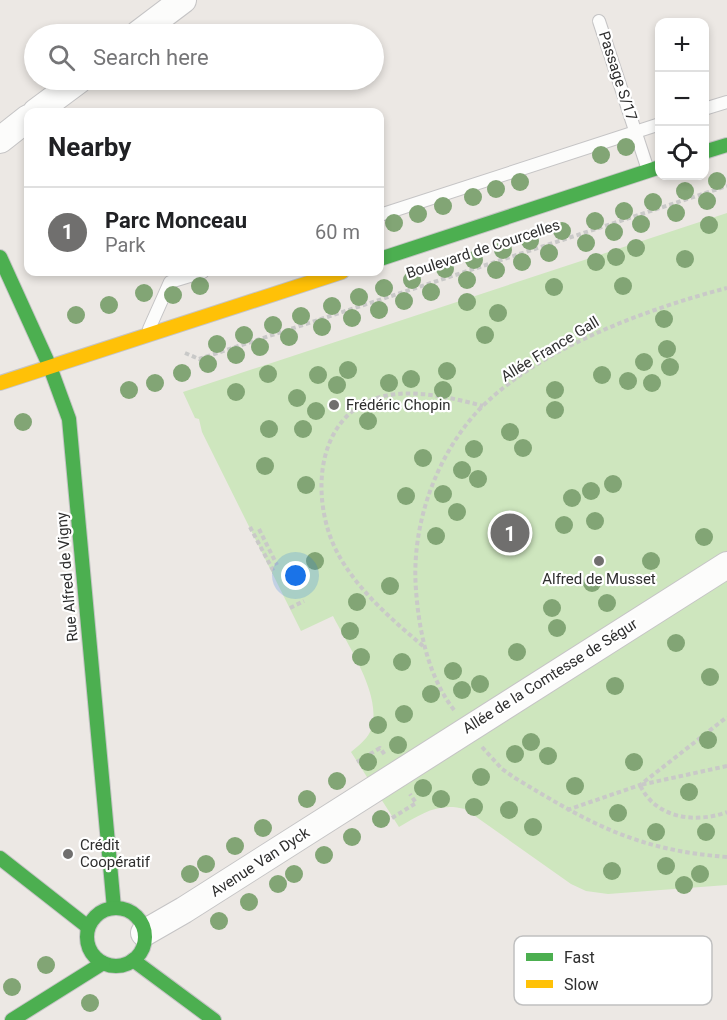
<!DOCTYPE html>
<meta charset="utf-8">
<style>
body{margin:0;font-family:Roboto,sans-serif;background:#f6f6f6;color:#202124}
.controls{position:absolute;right:18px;top:18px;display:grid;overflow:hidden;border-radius:12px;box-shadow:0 3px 9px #0003}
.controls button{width:54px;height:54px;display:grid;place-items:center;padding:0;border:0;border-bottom:2px solid #e0e0e0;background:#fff;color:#202124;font:30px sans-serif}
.you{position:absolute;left:296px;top:576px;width:21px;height:21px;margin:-15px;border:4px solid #fff;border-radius:50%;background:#1a73e8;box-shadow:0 0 0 9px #1a73e833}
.badge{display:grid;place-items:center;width:39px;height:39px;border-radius:50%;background:#706f6e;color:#fff;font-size:20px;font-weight:700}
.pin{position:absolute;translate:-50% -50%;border:3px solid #fff;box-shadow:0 2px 6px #0006}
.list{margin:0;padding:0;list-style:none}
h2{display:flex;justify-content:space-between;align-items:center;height:78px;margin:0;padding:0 24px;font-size:26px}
h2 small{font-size:20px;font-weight:400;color:#757577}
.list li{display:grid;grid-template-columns:39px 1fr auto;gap:18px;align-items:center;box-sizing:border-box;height:90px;padding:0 24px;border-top:2px solid #e0e0e0}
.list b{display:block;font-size:22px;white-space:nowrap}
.list p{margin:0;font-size:20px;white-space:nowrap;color:#757577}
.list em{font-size:20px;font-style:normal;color:#757577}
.icon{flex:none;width:33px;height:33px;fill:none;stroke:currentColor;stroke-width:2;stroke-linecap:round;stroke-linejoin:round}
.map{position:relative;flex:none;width:727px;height:1020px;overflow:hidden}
.search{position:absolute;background:#fff;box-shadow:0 3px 9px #0003;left:24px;top:24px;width:360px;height:66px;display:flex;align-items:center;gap:15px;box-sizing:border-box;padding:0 21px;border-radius:33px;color:#757577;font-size:22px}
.panel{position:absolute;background:#fff;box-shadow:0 3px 9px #0003;left:24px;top:108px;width:360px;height:168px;border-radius:12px}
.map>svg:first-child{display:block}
.green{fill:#cee6be}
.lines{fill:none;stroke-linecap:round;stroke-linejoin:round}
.lane-casing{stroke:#c5c4c5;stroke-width:14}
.street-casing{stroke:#c5c4c5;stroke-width:28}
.fast-casing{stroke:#c5c4c5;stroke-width:16}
.slow-casing{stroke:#c5c4c5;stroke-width:16}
.path{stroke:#c9c9c8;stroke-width:4;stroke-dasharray:4.5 3;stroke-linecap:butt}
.lane{stroke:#fcfcfb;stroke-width:12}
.street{stroke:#fcfcfb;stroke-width:26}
.fast{stroke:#4caf50;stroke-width:14}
.slow{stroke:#ffc107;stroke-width:14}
.tree{fill:#82a575}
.poi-dot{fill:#706f6e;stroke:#fff;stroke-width:2}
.labels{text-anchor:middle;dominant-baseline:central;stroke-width:4.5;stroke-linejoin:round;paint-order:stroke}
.street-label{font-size:15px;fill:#2e2e2e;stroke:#fff}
.poi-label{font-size:15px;fill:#2e2e2e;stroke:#fff;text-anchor:start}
.key{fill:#fff;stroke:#c0c0c0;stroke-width:1.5}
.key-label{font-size:16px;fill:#2e2e2e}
</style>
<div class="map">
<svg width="727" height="1020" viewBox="0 0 727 1020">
<rect width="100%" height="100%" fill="#ece8e4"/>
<path class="green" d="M727,213v672l-119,9 -22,-3 -15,-7 -106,-75c-27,-7 -44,5 -66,18l-48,-75c7,-6 15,-12 19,-20 15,-33 -22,-86 -37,-116l-32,15 -99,-199 -3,-13 -4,-1 -12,-26z"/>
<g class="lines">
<defs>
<g id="lane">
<polyline points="599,21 648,170"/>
<polyline points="704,109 727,102"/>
<polyline points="380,215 660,124"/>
<polyline points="149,329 170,282 203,272"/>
</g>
<g id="street">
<polyline points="138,34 183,0"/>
<polyline points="36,112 79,80"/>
<polyline points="0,140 28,118"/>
<polyline points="144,933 184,910 727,565"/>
</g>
<g id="fast">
<polyline points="704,152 727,145"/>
<polyline points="0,257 50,367 69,419 114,908"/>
<polyline points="380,259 660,167"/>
<polyline points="0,858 88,927"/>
<circle cx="116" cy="937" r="29"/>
<polyline points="133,960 214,1020"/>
<polyline points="12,1020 103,963"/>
</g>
<polyline id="slow" points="0,383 342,272"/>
</defs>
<use href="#lane" class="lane-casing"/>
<use href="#street" class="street-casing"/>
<use href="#fast" class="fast-casing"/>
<use href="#slow" class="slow-casing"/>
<g class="path">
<polyline points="185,353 199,359 727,186"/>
<polyline points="250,527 274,572 272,572"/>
<polyline points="259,529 277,565"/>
<polyline points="290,608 304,601"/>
<path d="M423,646c-33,-28 -69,-59 -88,-98 -25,-53 -19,-136 49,-152 31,-7 69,2 99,10"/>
<path d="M454,710c-26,-34 -35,-79 -38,-120 -5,-62 18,-130 60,-177 58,-63 170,-104 251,-125"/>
<path d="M482,747l20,22 13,9c76,46 121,72 212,79"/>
<polyline points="357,762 380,748 385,755"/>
<path d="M727,766l-87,19c15,33 55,39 87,27"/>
<polyline points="567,810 640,785 727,717"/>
<polyline points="392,818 416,803 410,794"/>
</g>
<use href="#lane" class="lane"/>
<use href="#street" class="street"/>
<use href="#fast" class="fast"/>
<use href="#slow" class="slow"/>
</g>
<g class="tree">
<circle cx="626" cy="147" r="9"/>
<circle cx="601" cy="155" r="9"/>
<circle cx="717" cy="181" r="9"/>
<circle cx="520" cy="182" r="9"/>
<circle cx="496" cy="189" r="9"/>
<circle cx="685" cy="191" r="9"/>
<circle cx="473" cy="197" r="9"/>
<circle cx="707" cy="201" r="9"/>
<circle cx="653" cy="202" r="9"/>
<circle cx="443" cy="206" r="9"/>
<circle cx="624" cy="211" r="9"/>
<circle cx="676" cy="213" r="9"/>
<circle cx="418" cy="214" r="9"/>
<circle cx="595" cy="221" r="9"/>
<circle cx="394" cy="223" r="9"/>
<circle cx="641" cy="224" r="9"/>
<circle cx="709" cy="225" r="9"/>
<circle cx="562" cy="231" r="9"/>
<circle cx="614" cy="232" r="9"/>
<circle cx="530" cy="241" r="9"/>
<circle cx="586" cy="243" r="9"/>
<circle cx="636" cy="248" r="9"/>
<circle cx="503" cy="250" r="9"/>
<circle cx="549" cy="253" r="9"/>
<circle cx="616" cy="257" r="9"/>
<circle cx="685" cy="259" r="9"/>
<circle cx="474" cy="260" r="9"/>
<circle cx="522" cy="262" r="9"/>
<circle cx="596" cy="262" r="9"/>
<circle cx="445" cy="269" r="9"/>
<circle cx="496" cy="270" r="9"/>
<circle cx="412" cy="280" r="9"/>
<circle cx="467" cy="280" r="9"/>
<circle cx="200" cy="286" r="9"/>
<circle cx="623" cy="286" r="9"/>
<circle cx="554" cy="287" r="9"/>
<circle cx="384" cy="288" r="9"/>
<circle cx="431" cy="292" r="9"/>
<circle cx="144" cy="293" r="9"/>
<circle cx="173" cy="295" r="9"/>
<circle cx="359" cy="297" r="9"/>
<circle cx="404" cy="301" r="9"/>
<circle cx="467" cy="302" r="9"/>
<circle cx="109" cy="305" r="9"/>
<circle cx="332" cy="306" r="9"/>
<circle cx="379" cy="310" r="9"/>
<circle cx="498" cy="313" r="9"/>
<circle cx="76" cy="315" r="9"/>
<circle cx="301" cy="316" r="9"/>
<circle cx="352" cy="318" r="9"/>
<circle cx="664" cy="319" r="9"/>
<circle cx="273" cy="325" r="9"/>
<circle cx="322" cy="327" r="9"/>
<circle cx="244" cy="335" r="9"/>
<circle cx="485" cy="335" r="9"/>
<circle cx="289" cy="337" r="9"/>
<circle cx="217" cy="344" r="9"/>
<circle cx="260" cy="347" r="9"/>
<circle cx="667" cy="349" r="9"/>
<circle cx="236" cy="355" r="9"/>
<circle cx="644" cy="362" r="9"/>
<circle cx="208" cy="364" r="9"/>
<circle cx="670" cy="367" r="9"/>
<circle cx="348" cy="370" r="9"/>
<circle cx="447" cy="371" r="9"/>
<circle cx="182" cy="373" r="9"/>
<circle cx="268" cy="374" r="9"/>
<circle cx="318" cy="375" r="9"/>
<circle cx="602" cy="375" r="9"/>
<circle cx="411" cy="379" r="9"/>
<circle cx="628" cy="381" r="9"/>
<circle cx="155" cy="383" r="9"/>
<circle cx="389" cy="383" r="9"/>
<circle cx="652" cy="383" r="9"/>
<circle cx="337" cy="385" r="9"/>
<circle cx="129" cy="390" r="9"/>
<circle cx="443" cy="390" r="9"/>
<circle cx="555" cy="390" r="9"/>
<circle cx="236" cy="392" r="9"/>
<circle cx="297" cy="398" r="9"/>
<circle cx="555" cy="410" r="9"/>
<circle cx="316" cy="411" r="9"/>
<circle cx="368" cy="421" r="9"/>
<circle cx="23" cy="422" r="9"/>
<circle cx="269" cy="429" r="9"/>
<circle cx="303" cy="429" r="9"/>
<circle cx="510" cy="432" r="9"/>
<circle cx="523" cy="448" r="9"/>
<circle cx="474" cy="449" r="9"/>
<circle cx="423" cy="458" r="9"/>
<circle cx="265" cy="466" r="9"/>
<circle cx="462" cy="470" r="9"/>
<circle cx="478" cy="479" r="9"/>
<circle cx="613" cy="484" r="9"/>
<circle cx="306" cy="485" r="9"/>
<circle cx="591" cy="491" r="9"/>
<circle cx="443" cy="494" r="9"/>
<circle cx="406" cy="496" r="9"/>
<circle cx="572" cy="498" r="9"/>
<circle cx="457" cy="512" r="9"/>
<circle cx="595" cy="521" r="9"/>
<circle cx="564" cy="525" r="9"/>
<circle cx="436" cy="536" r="9"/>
<circle cx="704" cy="537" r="9"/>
<circle cx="315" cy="561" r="9"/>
<circle cx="651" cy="561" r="9"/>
<circle cx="592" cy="583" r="9"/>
<circle cx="390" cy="586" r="9"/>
<circle cx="357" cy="602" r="9"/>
<circle cx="607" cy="603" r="9"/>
<circle cx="552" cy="608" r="9"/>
<circle cx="557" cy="628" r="9"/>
<circle cx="350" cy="631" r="9"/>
<circle cx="676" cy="643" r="9"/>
<circle cx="517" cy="652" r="9"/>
<circle cx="361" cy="657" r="9"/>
<circle cx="402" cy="662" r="9"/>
<circle cx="453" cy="671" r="9"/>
<circle cx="710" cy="677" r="9"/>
<circle cx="480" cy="684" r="9"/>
<circle cx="615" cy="686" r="9"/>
<circle cx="462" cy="690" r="9"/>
<circle cx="431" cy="694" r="9"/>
<circle cx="404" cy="714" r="9"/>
<circle cx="378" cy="725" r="9"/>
<circle cx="708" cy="740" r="9"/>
<circle cx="531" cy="742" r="9"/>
<circle cx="398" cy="745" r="9"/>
<circle cx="515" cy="754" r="9"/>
<circle cx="548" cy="756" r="9"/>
<circle cx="368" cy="762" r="9"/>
<circle cx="634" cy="762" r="9"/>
<circle cx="481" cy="777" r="9"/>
<circle cx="337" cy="781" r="9"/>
<circle cx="575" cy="786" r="9"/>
<circle cx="423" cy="788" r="9"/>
<circle cx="689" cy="792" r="9"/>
<circle cx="307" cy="799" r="9"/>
<circle cx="441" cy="799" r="9"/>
<circle cx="474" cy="807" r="9"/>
<circle cx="509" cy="810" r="9"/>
<circle cx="618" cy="813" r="9"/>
<circle cx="381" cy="819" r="9"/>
<circle cx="533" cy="827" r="9"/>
<circle cx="263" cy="828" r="9"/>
<circle cx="656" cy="832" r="9"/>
<circle cx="706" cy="832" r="9"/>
<circle cx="352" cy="837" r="9"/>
<circle cx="235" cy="846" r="9"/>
<circle cx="324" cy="855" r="9"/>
<circle cx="206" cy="864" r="9"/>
<circle cx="666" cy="866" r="9"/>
<circle cx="612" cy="871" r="9"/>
<circle cx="190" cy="874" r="9"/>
<circle cx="294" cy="874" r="9"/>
<circle cx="700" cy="874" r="9"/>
<circle cx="278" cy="884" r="9"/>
<circle cx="684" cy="885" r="9"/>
<circle cx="249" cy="902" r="9"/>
<circle cx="219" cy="921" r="9"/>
<circle cx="46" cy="965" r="9"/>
<circle cx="12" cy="987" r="9"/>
<circle cx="90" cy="1003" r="9"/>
</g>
<g class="poi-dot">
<circle cx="334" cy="405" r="6"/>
<circle cx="599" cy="561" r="6"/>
<circle cx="68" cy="854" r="6"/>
</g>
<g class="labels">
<g class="street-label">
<text transform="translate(618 76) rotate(72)">Passage S/17</text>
<text transform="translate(483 249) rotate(-18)">Boulevard de Courcelles</text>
<text transform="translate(550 349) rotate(-31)">Allée France Gall</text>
<text transform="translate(67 577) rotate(-95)">Rue Alfred de Vigny</text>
<text transform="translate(550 676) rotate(-32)">Allée de la Comtesse de Ségur</text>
<text transform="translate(260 862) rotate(-33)">Avenue Van Dyck</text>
</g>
<g class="poi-label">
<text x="346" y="405">Frédéric Chopin</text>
<text x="599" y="579" text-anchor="middle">Alfred de Musset</text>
<text x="80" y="845">Crédit<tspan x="80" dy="17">Coopératif</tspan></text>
</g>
</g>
<rect x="514" y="936" width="198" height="69" rx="9" class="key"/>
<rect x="526" y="953" width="27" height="8" fill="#4caf50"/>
<rect x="526" y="980" width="27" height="8" fill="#ffc107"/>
<g class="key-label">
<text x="564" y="963">Fast</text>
<text x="564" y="990">Slow</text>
</g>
</svg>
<div class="controls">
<button>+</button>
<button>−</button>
<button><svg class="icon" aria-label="locate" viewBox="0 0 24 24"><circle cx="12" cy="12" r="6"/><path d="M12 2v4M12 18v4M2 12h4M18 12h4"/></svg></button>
</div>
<div class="you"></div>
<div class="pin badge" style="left:510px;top:533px">1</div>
<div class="search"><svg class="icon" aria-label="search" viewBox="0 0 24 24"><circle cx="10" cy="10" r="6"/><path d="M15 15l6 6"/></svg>Search here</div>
<section class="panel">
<h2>Nearby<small></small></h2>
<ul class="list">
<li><span class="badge">1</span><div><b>Parc Monceau</b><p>Park</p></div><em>60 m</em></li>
</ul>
</section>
</div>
